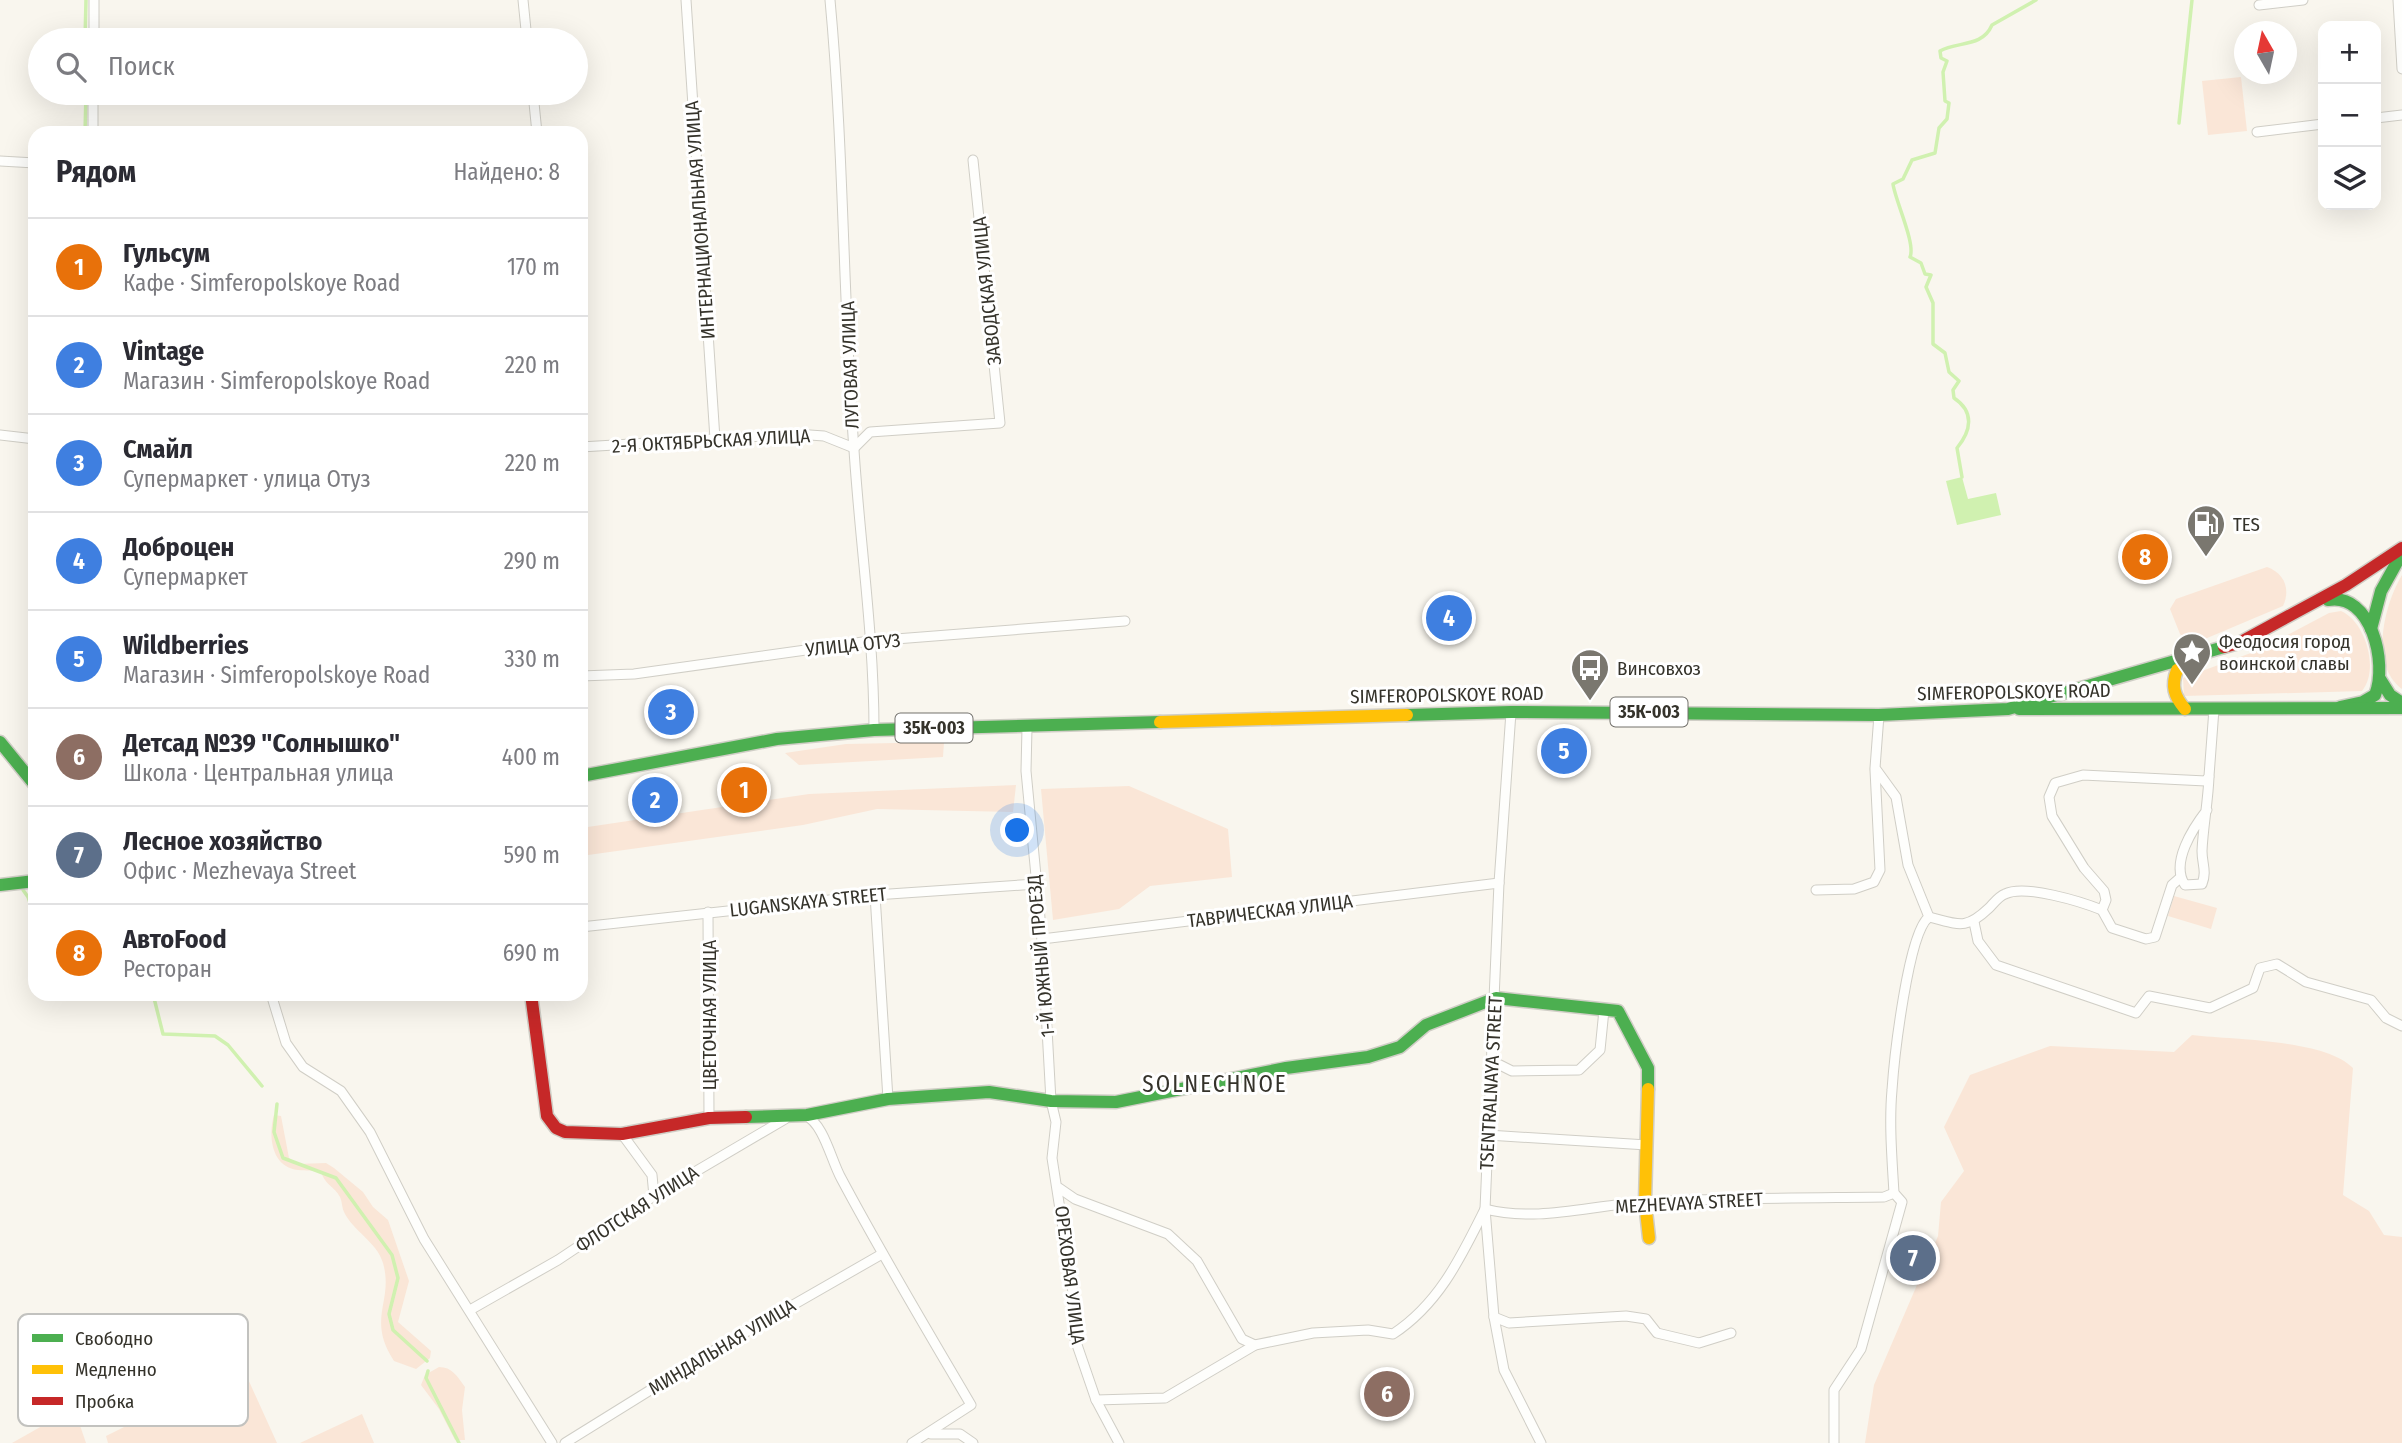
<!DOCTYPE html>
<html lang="ru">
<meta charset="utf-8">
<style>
body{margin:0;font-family:"Fira Sans Condensed",sans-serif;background:#f7f7f7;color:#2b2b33}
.controls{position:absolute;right:21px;top:21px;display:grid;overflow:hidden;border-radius:14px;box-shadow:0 7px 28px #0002}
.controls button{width:63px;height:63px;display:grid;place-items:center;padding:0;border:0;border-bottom:2px solid #e1e1e2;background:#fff;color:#2b2b33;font:35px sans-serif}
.compass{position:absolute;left:2234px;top:21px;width:63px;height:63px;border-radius:50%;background:#fff;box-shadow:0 7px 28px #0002;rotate:351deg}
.you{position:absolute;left:1018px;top:831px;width:24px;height:24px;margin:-18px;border:5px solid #fff;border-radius:50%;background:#1a73e8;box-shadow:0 0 0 10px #1a73e833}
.badge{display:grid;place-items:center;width:46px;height:46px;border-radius:50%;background:#7a776f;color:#fff;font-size:23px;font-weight:700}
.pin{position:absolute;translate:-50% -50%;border:4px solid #fff;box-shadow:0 2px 7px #0006}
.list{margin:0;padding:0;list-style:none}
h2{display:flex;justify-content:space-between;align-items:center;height:91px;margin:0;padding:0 28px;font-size:30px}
h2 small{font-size:23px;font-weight:400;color:#7c7c81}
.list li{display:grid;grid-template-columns:46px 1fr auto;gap:21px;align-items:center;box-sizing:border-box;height:98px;padding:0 28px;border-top:2px solid #e1e1e2}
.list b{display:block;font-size:26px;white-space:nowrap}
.list p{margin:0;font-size:23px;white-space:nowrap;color:#7c7c81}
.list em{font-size:23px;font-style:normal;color:#7c7c81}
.icon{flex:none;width:38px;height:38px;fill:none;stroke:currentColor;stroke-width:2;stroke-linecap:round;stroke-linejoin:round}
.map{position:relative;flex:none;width:2402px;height:1443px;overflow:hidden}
.search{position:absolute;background:#fff;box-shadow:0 7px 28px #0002;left:28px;top:28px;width:560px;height:77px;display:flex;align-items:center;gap:18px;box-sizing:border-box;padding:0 24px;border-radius:38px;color:#7c7c81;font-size:26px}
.panel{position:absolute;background:#fff;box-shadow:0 7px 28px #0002;left:28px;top:126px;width:560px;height:875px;border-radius:21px}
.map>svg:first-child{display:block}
.green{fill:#fae6d7}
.water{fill:#d0f1b0}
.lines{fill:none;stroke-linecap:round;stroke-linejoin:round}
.stream{stroke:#d0f1b0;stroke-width:3.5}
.street-casing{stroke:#d0cec6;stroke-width:11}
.fast-casing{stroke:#d0cec6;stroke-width:15}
.slow-casing{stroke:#d0cec6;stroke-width:15}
.jam-casing{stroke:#d0cec6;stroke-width:15}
.street{stroke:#fefefc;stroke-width:9}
.fast{stroke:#4caf50;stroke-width:12}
.slow{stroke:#ffc107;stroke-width:12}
.jam{stroke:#c62828;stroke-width:12}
.labels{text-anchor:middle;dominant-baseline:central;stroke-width:6;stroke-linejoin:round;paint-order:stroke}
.shield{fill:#fff;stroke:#72706b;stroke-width:2}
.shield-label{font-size:18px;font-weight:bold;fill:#35332b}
.street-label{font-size:19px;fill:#35332b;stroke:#fff}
.poi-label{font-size:19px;fill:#35332b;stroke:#fff;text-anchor:start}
.quarter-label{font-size:23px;letter-spacing:2px;fill:#35332b;stroke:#fff}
.key{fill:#fff;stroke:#c2c2bf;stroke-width:2}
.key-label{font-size:19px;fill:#35332b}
</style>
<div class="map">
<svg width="2402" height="1443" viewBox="0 0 2402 1443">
<rect width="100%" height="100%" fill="#f9f6ee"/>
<g class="green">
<polygon points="2241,77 2247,131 2208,135 2202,81"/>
<path d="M2267,567c17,6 24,22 16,39l-90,38 -13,-10 -10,-25 6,-10z"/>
<path d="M2402,575v114c-33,-24 -18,-84 0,-114z"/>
<path d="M2341,611c24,10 39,58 21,80l-178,5 -1,-18 76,-28 70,-37z"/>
<polygon points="944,742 943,757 799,765 785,753 846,744"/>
<polygon points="1016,785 1013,812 877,809 803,825 581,856 581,828 809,794"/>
<polygon points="1129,786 1228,829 1232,877 1150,886 1119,909 1053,920 1041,789"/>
<polygon points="2174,896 2217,908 2211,929 2168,916"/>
<path d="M2192,1035c41,5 133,4 161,33l-10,127 26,16 15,24 18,2v206h-537l9,-58 64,-149 3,-34 23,-31 -20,-44 26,-52 80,-29 124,6z"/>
<path d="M274,1115l7,1 8,42 8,6 29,-1 8,5 29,24 10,15 15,13 21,61 -11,41 33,29 -1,7 -14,11 -22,-8c-28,-43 0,-59 -11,-98 -6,-21 -30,-32 -39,-51 -2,-4 -2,-11 -4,-15 -6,-11 -15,-12 -19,-25 -8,-2 -15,-1 -23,-2 -27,-3 -30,-35 -24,-55z"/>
<path d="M439,1367c13,0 18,9 26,20l-3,23 3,30h-10l-16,-31 -18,-24 4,-10z"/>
<polygon points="243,1368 277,1443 108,1443 106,1436"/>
<polygon points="74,1408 86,1443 12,1443"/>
<polygon points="362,1414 374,1443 300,1443"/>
</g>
<polygon class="water" points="1962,477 1968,499 1996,493 2001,515 1957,525 1946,481"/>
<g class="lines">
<g class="stream">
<polyline points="85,40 86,0"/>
<polyline points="2179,123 2192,0"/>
<polyline points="85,133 86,93"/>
<path d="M1962,477l-5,-29c14,-17 18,-36 -3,-50l-1,-8 6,-9 -10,-9 -4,-19 -12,-9v-41l-7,-16 5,-12 -6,-1 -4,-11 -11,-6c6,-13 -15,-57 -17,-73l10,-5 9,-19 23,-7 4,-25 8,-9 2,-16 -4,-2 -2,-29 4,-11 -6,-3 -1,-7c17,-10 42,-3 52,-26l44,-25"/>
<polyline points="23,890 28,897 35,917"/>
<polyline points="153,994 163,1034 215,1036 228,1045 262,1086"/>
<polyline points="277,1104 274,1132 283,1158 336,1178 392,1255 398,1278 389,1314 393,1330 427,1361"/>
<polyline points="428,1371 426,1378 459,1443"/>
</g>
<defs>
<g id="street">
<polyline points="523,0 527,40"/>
<polyline points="686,0 715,439"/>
<path d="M830,0c14,150 13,300 24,450 6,93 20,186 20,280"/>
<polyline points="2398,0 2402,69"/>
<polyline points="2259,5 2303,0"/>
<polyline points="94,40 94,0"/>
<polyline points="533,93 537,133"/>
<polyline points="2376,118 2402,115"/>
<polyline points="2257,132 2323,124"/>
<polyline points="93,133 93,93"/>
<polyline points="0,161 35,163"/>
<polyline points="0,435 35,439"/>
<polyline points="581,447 796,434 824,436 854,448 870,432 1000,423 973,160"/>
<polyline points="581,676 634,674 870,641 1125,621"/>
<polyline points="1511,712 1499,883 1485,1209 1494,1317 1504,1370 1541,1443"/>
<polyline points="1027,728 1026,771 1042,939 1051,1101 1056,1122 1052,1158 1076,1312 1075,1339 1096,1400 1119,1443"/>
<path d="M2207,810c-14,18 -37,53 -22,75l17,-1c5,-13 0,-20 0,-33 1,-24 6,-49 7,-74"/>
<polyline points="1816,890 1854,889 1874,882 1880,870 1875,770"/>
<polyline points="875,895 888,1099"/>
<polyline points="2102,910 2112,928 2146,939 2155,937 2172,885 2180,878"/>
<polyline points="708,912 709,1118"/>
<path d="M1929,917c29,7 36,14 60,-9 4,-4 10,-12 16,-14 20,-10 77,8 97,16l4,-10 -2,-9 -20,-23 -32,-52 -3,-19 6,-14 28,-8 123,6 3,-5 5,-67"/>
<polyline points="1974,922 1978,941 1996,965 2136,1013 2149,996 2210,1008 2253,988 2260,968 2277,964 2306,982 2371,1000 2386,1018 2402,1026"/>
<polyline points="581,927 875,895 1036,884"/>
<polyline points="1042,939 1499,883"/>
<polyline points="271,994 286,1043 303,1067 341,1091 370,1132 424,1239 552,1443"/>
<polyline points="1492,1061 1512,1071 1579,1070 1600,1050 1604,1010"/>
<path d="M805,1115c19,9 26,45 36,63 41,77 86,152 130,227l-59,38"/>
<polyline points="622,1134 652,1175 654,1196"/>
<polyline points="1488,1135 1647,1145"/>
<polyline points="1059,1188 1075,1199 1168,1234 1197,1261 1242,1339 1255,1345"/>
<polyline points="470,1310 558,1260 654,1196 785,1119"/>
<polyline points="1494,1317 1509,1323 1626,1316 1646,1319 1657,1333 1699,1343 1731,1333"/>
<path d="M1096,1400l69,-2 90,-53 58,-12 55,-3 25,4c46,-30 68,-77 92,-125 54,14 109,-5 164,-7 78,-4 157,-4 235,-5l10,-4"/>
<polyline points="931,1434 960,1434 973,1443"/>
<polyline points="565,1443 718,1348 882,1254"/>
<path d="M1834,1443v-53l27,-41 41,-147 -8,-9c-2,-34 -5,-70 -2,-103 2,-30 16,-158 37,-173l-21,-52 -12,-68 -21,-29 4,-53"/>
</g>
<g id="fast">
<path d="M2328,600c43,-8 60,63 47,95l-12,7 -23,5"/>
<polyline points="2371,629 2381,591 2402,553"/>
<polyline points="2380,679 2390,695 2402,703"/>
<polyline points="2019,709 2402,708"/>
<polyline points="1407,715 1511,712 1879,715 2008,709 2224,647"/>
<polyline points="0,742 35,785"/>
<polyline points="581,776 777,739 874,730 1160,722"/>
<polyline points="0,885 35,881"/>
<polyline points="746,1117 807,1115 888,1099 989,1092 1051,1101 1116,1102 1286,1068 1368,1057 1400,1047 1426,1025 1496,998 1618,1011 1648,1068 1648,1089"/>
</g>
<g id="slow">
<path d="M2185,709c-11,-13 -14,-23 -8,-39l13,-6"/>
<polyline points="1160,722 1407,715"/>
<polyline points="1648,1089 1645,1202 1649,1238"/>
</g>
<g id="jam">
<polyline points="2224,647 2239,643 2346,585 2402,548"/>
<polyline points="531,994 547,1116 556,1128 565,1132 622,1134 709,1118 746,1117"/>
</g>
</defs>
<use href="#street" class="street-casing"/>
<use href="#fast" class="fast-casing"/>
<use href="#slow" class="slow-casing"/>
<use href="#jam" class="jam-casing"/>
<use href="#street" class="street"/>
<use href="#fast" class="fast"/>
<use href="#slow" class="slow"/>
<use href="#jam" class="jam"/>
</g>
<defs>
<symbol id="fuel-pin" viewBox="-11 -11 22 30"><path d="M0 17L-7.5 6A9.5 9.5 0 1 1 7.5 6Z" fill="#7a776f" stroke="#fff"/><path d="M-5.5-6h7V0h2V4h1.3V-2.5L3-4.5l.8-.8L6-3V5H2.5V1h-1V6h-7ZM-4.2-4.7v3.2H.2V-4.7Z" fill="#fff"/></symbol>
<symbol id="sight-pin" viewBox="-11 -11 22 30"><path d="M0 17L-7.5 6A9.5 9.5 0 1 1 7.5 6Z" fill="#7a776f" stroke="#fff"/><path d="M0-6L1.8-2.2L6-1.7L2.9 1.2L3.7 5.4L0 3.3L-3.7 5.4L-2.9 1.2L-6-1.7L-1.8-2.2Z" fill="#fff"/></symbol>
<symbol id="bus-pin" viewBox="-11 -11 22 30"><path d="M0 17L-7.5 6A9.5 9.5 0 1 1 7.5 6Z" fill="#7a776f" stroke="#fff"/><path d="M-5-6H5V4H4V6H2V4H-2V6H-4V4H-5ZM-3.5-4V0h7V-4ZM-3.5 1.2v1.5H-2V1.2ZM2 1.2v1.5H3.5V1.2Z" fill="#fff"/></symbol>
</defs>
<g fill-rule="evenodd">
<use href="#fuel-pin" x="2184" y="502" width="44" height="60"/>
<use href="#sight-pin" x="2170" y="630" width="44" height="60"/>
<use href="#bus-pin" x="1568" y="646" width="44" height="60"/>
</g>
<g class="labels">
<g class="shield">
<rect x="1610.5" y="697.5" width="77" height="29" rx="5"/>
<rect x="895.5" y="713.5" width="77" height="29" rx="5"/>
</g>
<g class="shield-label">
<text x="1649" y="712">35К-003</text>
<text x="934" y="728">35К-003</text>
</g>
<g class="street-label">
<text transform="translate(700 220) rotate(-94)">ИНТЕРНАЦИОНАЛЬНАЯ УЛИЦА</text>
<text transform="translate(987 291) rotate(-96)">ЗАВОДСКАЯ УЛИЦА</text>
<text transform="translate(850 365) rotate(-92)">ЛУГОВАЯ УЛИЦА</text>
<text transform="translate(711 441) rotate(-3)">2-Я ОКТЯБРЬСКАЯ УЛИЦА</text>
<text transform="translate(853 645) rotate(-6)">УЛИЦА ОТУЗ</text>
<text transform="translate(2014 692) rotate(-1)">SIMFEROPOLSKOYE ROAD</text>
<text transform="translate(1447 695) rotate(-1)">SIMFEROPOLSKOYE ROAD</text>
<text transform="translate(808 902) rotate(-6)">LUGANSKAYA STREET</text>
<text transform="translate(1270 911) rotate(-7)">ТАВРИЧЕСКАЯ УЛИЦА</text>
<text transform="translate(1041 956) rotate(-95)">1-Й ЮЖНЫЙ ПРОЕЗД</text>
<text transform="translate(709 1015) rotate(-90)">ЦВЕТОЧНАЯ УЛИЦА</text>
<text transform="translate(1491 1083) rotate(-87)">TSENTRALNAYA STREET</text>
<text transform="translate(1689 1203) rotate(-3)">MEZHEVAYA STREET</text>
<text transform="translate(637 1209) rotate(-33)">ФЛОТСКАЯ УЛИЦА</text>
<text transform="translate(1070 1275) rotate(83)">ОРЕХОВАЯ УЛИЦА</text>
<text transform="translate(722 1347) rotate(-31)">МИНДАЛЬНАЯ УЛИЦА</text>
</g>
<g class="poi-label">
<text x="2233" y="524">TES</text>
<text x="2219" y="641">Феодосия город<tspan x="2219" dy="22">воинской славы</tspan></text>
<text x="1617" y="668">Винсовхоз</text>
</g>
<g class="quarter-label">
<text x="1215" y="1084">SOLNECHNOE</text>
</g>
</g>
<rect x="18" y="1314" width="230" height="112" rx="10" class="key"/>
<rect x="32" y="1334" width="31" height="8" fill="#4caf50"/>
<rect x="32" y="1365" width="31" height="9" fill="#ffc107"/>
<rect x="32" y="1397" width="31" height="8" fill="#c62828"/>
<g class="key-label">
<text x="75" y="1345">Свободно</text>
<text x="75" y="1376">Медленно</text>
<text x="75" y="1408">Пробка</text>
</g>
</svg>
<div class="controls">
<button>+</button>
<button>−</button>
<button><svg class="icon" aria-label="layers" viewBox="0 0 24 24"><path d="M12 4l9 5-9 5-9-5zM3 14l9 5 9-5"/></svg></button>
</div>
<svg class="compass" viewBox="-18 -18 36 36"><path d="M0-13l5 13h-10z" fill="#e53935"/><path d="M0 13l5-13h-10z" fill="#7c7c81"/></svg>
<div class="you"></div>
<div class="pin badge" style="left:744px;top:790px;background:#e8710a">1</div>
<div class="pin badge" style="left:655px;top:800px;background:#3f7fe0">2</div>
<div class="pin badge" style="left:671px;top:712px;background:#3f7fe0">3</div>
<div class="pin badge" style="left:1449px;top:618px;background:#3f7fe0">4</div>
<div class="pin badge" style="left:1564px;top:751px;background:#3f7fe0">5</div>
<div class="pin badge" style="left:1387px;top:1394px;background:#8d6e63">6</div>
<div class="pin badge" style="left:1913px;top:1258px;background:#5c6f8a">7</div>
<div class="pin badge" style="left:2145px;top:557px;background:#e8710a">8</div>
<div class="search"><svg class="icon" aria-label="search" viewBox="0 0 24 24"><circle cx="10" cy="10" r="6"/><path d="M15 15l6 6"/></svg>Поиск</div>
<section class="panel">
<h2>Рядом<small>Найдено: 8</small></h2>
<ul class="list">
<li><span class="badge" style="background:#e8710a">1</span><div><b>Гульсум</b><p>Кафе · Simferopolskoye Road</p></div><em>170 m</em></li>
<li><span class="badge" style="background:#3f7fe0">2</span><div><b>Vintage</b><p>Магазин · Simferopolskoye Road</p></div><em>220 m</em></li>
<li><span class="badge" style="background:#3f7fe0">3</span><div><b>Смайл</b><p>Супермаркет · улица Отуз</p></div><em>220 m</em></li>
<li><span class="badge" style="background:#3f7fe0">4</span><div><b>Доброцен</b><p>Супермаркет</p></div><em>290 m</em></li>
<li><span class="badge" style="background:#3f7fe0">5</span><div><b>Wildberries</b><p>Магазин · Simferopolskoye Road</p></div><em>330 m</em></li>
<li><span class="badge" style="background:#8d6e63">6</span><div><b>Детсад №39 &quot;Солнышко&quot;</b><p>Школа · Центральная улица</p></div><em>400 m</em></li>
<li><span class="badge" style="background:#5c6f8a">7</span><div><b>Лесное хозяйство</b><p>Офис · Mezhevaya Street</p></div><em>590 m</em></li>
<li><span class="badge" style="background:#e8710a">8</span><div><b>АвтоFood</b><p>Ресторан</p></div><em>690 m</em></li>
</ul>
</section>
</div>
